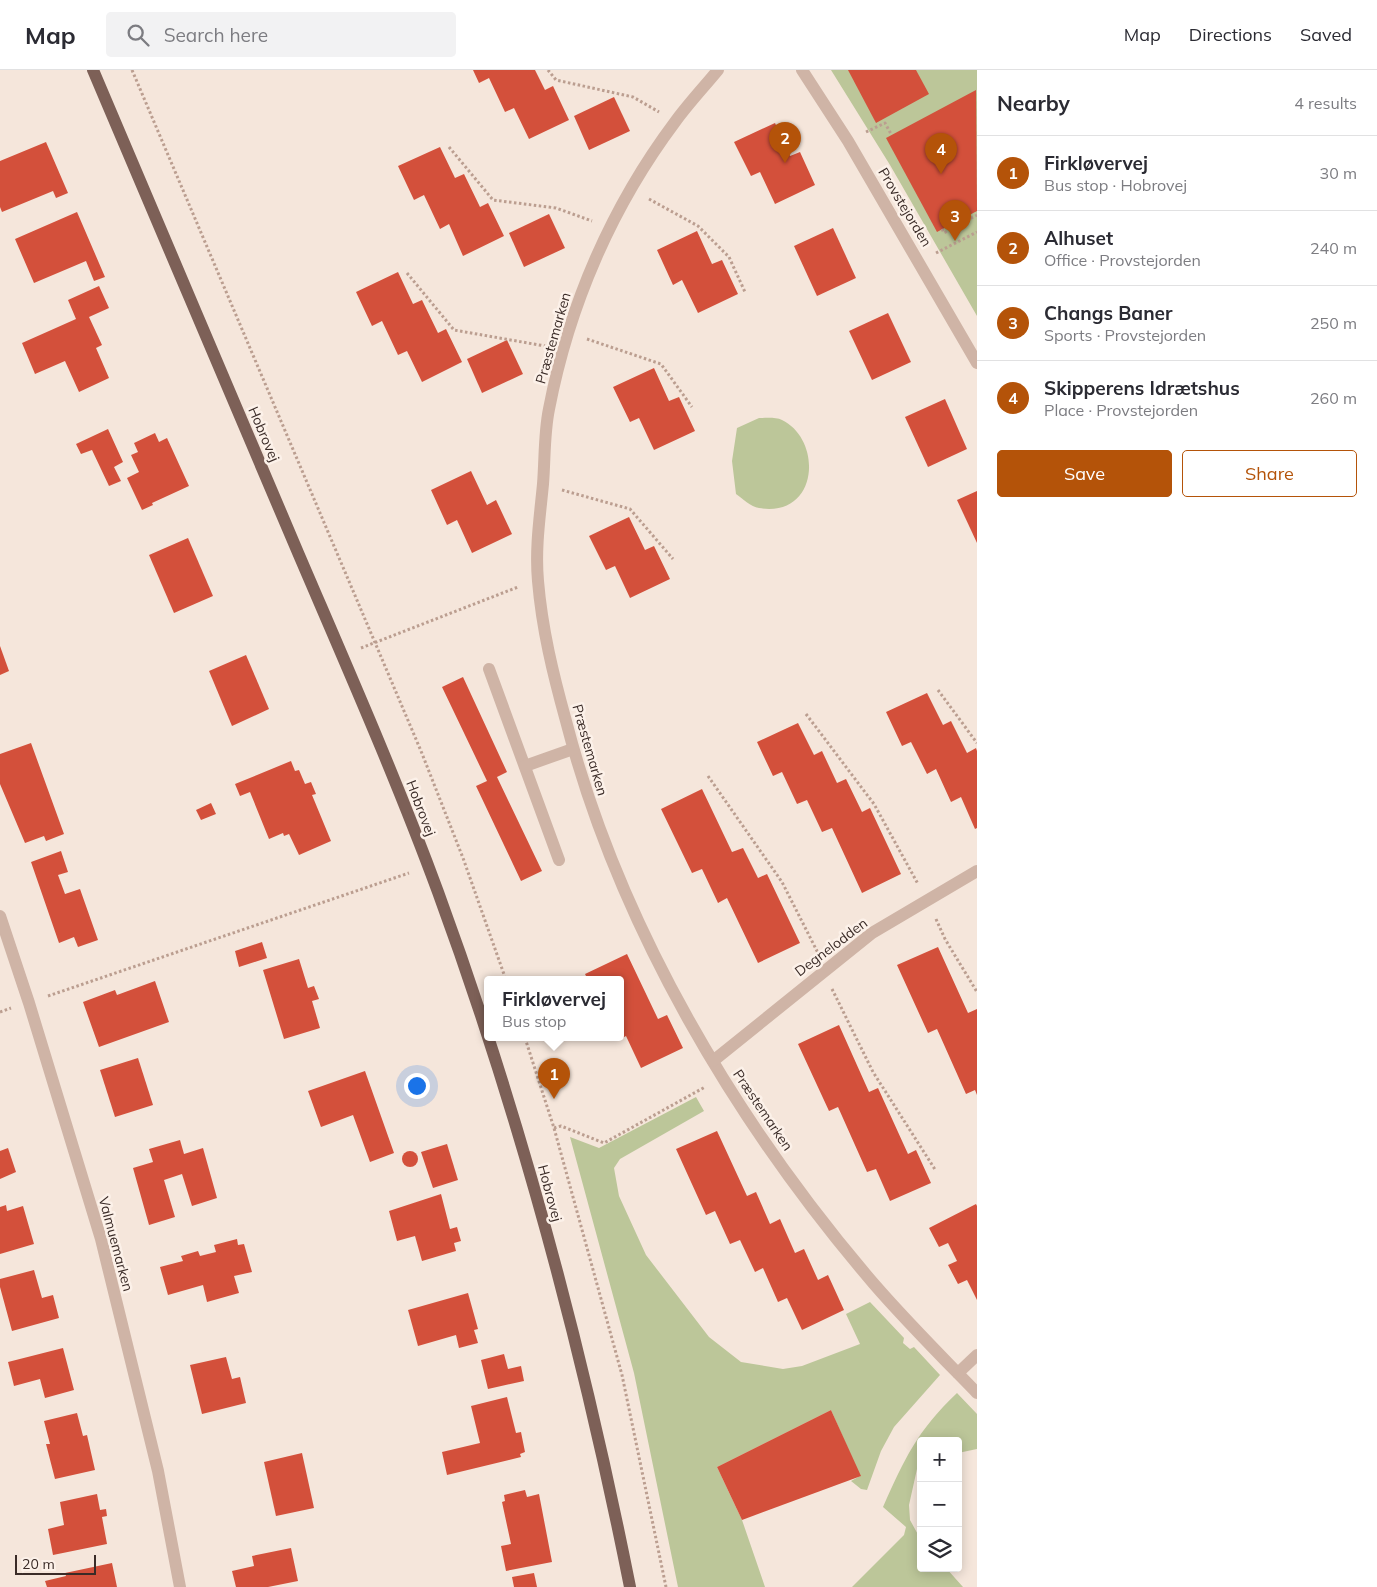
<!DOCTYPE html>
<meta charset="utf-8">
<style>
body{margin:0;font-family:Mulish,sans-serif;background:#f2f2f3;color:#2b2b33}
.controls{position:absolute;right:15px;bottom:15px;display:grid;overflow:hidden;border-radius:5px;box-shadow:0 2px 12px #0003}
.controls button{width:45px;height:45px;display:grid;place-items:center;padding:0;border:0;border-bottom:1px solid #e1e1e2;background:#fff;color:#2b2b33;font:25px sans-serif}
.scale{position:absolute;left:15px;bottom:12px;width:81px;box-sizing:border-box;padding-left:5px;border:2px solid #3a2b27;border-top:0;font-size:14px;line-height:18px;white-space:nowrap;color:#3a2b27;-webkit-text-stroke:4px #fcf1e9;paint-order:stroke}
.you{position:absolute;left:416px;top:1015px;width:18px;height:18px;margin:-12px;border:4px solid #fff;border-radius:50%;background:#1a73e8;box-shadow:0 0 0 8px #1a73e833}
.badge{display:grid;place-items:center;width:32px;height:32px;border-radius:50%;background:#b45309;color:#fff;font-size:16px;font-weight:700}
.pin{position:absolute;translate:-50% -41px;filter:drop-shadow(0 1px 2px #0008)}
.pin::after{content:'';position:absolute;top:26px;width:18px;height:15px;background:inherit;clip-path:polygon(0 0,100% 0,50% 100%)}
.popup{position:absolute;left:484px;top:906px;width:140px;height:65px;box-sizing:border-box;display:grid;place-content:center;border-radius:5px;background:#fff;filter:drop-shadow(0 1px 4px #0005);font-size:16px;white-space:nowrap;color:#7c7c81}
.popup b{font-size:19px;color:#2b2b33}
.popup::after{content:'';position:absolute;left:50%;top:100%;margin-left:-10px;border:10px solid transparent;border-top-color:#fff}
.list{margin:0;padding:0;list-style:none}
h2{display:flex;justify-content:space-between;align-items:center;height:65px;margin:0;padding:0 20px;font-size:21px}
h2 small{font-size:16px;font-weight:400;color:#7c7c81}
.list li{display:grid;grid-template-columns:32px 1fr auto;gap:15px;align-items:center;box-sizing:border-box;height:75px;padding:0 20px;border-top:1px solid #e1e1e2}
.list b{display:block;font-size:19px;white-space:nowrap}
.list p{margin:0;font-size:16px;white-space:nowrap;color:#7c7c81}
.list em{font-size:16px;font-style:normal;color:#7c7c81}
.actions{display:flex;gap:10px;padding:15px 20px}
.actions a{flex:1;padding:11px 0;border:1px solid #b45309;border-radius:5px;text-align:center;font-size:18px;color:#b45309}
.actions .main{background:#b45309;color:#fff}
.icon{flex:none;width:28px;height:28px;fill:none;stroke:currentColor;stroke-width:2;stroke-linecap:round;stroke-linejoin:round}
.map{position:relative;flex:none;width:977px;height:1517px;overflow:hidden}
header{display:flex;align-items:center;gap:30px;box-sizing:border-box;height:70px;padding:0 25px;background:#fff;border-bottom:1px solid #e1e1e2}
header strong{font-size:24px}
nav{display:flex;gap:28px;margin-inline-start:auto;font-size:18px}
.search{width:350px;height:45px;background:#f2f2f3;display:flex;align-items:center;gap:12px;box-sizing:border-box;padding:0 18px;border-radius:5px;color:#7c7c81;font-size:19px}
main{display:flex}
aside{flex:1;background:#fff}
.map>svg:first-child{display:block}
.green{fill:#bcc699}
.building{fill:#d3503b}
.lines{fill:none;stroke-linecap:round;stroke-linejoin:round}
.path{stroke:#bb9e90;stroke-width:3;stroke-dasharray:2.5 2.5;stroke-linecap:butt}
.minor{stroke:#cfb4a6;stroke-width:12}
.major{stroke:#7d6057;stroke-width:12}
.labels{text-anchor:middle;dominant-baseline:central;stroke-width:5;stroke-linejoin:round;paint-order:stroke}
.street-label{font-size:14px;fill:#3a2b27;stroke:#fcf1e9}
</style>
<header>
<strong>Map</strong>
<div class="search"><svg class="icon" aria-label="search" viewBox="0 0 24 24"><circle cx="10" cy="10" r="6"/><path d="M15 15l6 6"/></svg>Search here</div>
<nav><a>Map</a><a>Directions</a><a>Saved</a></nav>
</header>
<main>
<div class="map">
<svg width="977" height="1517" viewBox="0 0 977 1517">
<rect width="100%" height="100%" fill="#f5e6db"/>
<g class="green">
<polygon points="831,0 977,0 977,246 890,95"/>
<path d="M759,348c7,0 17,-1 23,2 41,20 37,98 -23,88 -8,-1 -17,-10 -23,-14l-4,-33 5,-33z"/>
<polygon points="696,1027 704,1041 620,1089 614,1098 619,1126 646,1185 709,1267 741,1292 783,1299 802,1296 860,1274 846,1244 870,1232 904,1268 903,1273 910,1279 914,1277 940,1305 894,1357 881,1381 867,1420 861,1419 851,1411 860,1406 831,1340 717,1397 742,1450 765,1517 678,1517 634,1303 570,1067 599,1078"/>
<path d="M957,1323l20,21v35l-19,4v-12h-37v22l-4,6 -8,36 1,15 11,20v28h25l17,19h-111l52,-52 2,-8 -23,-20c22,-49 34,-76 74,-114z"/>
</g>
<g class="building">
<polygon points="473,0 535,0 545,20 553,16 569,50 529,69 514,38 505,42 489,8 479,13"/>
<polygon points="848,0 916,0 929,24 876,53"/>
<polygon points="976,20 977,141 937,162 886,68"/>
<polygon points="614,27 630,61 589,80 574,46"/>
<polygon points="775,53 790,86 800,82 815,115 775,134 760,102 751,106 734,72"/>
<polygon points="46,72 68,123 56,128 53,121 2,142 0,137 0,91"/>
<polygon points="440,77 455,108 464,104 480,137 488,133 504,166 463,186 449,154 440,159 424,125 414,130 398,96"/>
<polygon points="77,142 105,207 94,211 86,191 34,213 15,169"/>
<polygon points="549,144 565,178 524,197 509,163"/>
<polygon points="833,158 856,208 817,226 794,176"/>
<polygon points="697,161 712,194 722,190 738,224 698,243 682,210 673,215 657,180"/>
<polygon points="398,202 413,234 422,230 438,263 446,259 462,292 422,312 407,281 398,285 382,251 372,256 356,222"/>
<polygon points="99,216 109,238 89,247 102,275 96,278 109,308 79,322 65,291 35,304 22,273 76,249 68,230"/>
<polygon points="888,243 911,292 872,310 849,261"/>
<polygon points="507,270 523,304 482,323 467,289"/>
<polygon points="654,298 669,331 679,327 695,361 654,380 639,348 630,352 613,317"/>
<polygon points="945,329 967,379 928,397 905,347"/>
<polygon points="108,359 123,392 114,397 121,411 109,416 92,380 81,384 76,374"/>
<polygon points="155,363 159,372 167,368 189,416 152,433 153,435 142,440 127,408 139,402 131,385 138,382 134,373"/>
<polygon points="471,401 487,435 496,430 512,464 472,483 457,450 447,455 431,420"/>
<polygon points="977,421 977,473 957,430"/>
<polygon points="629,447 645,480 654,476 670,509 630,528 615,496 606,500 589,466"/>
<polygon points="188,468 213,526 174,543 149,485"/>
<polygon points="0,576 9,601 0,605"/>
<polygon points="246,585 269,639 232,656 209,601"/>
<polygon points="463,607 507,702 497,707 542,801 521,811 476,716 487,711 442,617"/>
<polygon points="927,623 943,655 951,651 967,683 976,678 977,681 977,758 975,759 961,727 951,732 936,699 927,704 911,672 902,676 886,642"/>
<polygon points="798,653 814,685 822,681 837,713 846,709 862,742 870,738 901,804 862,823 832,758 822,762 807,730 797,734 782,702 773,706 757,672"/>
<polygon points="31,673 64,764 46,771 44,766 25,773 0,714 0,684"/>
<polygon points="291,691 295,701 299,700 305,714 311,712 316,724 312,725 331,771 299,785 289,764 284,766 283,763 269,769 250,722 240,726 235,714"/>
<polygon points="702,719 732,782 743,778 758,808 767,804 800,873 758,893 727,828 718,833 702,799 692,803 661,739"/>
<polygon points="211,733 216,744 201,750 196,740"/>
<polygon points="61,781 68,802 58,805 65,824 80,819 98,870 78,877 74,867 59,873 31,792"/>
<polygon points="262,872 267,888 239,897 235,881"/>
<polygon points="938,877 968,943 977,939 977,1025 975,1020 966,1024 937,959 928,963 897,895"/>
<polygon points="627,884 658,949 667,945 683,978 641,998 626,966 617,971 616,968 620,968 620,910 588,910 585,904"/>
<polygon points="299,889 308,918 314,916 319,929 312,931 320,958 284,969 263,900"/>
<polygon points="155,911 169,952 99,977 83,932 115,920 117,925"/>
<polygon points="839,955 869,1022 878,1018 908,1084 916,1080 931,1113 890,1131 876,1099 867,1102 838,1037 829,1041 798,974"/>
<polygon points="138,988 153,1035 115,1047 100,1000"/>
<polygon points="365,1001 394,1083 370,1092 353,1045 321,1057 308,1021"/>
<polygon points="717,1061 747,1126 756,1122 770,1154 780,1149 795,1183 804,1179 818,1210 828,1205 844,1240 802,1260 787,1228 778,1232 763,1198 755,1202 740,1170 730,1174 715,1141 706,1145 676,1079"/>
<polygon points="180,1070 184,1084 203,1078 217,1128 192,1136 182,1104 164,1110 175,1147 149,1155 133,1098 153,1092 149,1079"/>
<polygon points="447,1074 458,1110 433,1118 421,1082"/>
<polygon points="8,1078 16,1102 0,1109 0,1081"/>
<circle cx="410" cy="1089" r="8"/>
<polygon points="441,1124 450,1159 457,1157 461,1171 454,1173 456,1181 422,1191 415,1166 397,1171 389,1141"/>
<polygon points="976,1134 977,1136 977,1230 967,1210 958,1214 948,1195 957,1191 948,1173 939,1177 929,1158"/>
<polygon points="6,1135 7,1141 23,1136 34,1174 0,1184 0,1137"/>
<polygon points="237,1169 238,1175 244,1174 252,1202 234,1206 239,1223 207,1232 203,1215 168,1225 160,1197 183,1191 181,1186 198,1181 200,1186 216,1182 214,1175"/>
<polygon points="34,1200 42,1228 53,1225 59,1248 12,1261 0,1217 0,1209"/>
<polygon points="468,1223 478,1259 474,1260 478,1273 459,1278 456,1265 418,1276 408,1240"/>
<polygon points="63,1278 74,1320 45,1328 40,1309 14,1316 8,1292"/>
<polygon points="504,1284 508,1299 521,1296 524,1311 488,1319 481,1290"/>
<polygon points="226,1287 232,1309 240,1307 246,1333 202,1344 190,1295"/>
<polygon points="507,1327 516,1363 521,1362 525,1382 520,1384 521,1387 447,1405 442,1382 480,1373 471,1336"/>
<polygon points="831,1340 861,1406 742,1450 717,1397"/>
<polygon points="77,1343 83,1366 87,1365 95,1400 55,1409 46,1374 50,1374 44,1351"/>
<polygon points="302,1383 314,1438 276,1446 264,1392"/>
<polygon points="525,1420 527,1427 539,1424 552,1492 506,1501 501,1476 511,1474 502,1432 505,1431 504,1425"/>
<polygon points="97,1424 100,1440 106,1439 107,1446 102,1447 107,1474 53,1485 48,1459 64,1455 60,1432"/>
<polygon points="291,1478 298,1511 268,1517 236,1517 232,1501 254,1496 252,1486"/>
<polygon points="112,1493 117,1517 47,1517 45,1511 66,1506 65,1503"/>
<polygon points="534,1503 537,1517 514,1517 512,1507"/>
</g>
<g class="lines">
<g class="path">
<polyline points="132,0 421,681 463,788 506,910"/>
<polyline points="548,0 556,10 633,27 659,42"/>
<polyline points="866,62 885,53 891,64"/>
<polyline points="449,77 493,130 556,138 592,151"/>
<polyline points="649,129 698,156 729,187 745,222"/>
<polyline points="942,159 944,163 977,145"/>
<polyline points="936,183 977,162"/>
<polyline points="407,203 454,260 545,276"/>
<polyline points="587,269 661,294 692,337"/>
<polyline points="562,420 630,439 673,489"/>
<polyline points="361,578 518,517"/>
<polyline points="938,620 977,673"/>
<polyline points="806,644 874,734 918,814"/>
<polyline points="708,706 782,812 818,883"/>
<polyline points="936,849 945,869 977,922"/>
<polyline points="832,919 873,1002 936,1101"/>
<polyline points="48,926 409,803"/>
<polyline points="0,942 11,938"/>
<polyline points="525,968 554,1058 622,1305 666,1517"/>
<polyline points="554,1058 561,1056 604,1073 705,1017"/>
</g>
<g class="minor">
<path d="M718,0c-14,17 -30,34 -43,52 -63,84 -106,183 -126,287 -5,24 -4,50 -6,75 -3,32 -8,64 -5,97 4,48 15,93 28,140 53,205 170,402 308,563 32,37 68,73 103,109"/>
<polyline points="802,0 848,71 977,293"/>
<polyline points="489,599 559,790"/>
<polyline points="525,696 573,679"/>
<polyline points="0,846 29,933 101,1169 158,1401 180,1517"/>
<polyline points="713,991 872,863 977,801"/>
<polyline points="958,1303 977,1285"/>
</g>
<path class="major" d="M93,0c68,162 138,323 206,485 48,112 97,223 139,337 83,226 145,459 192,695"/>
</g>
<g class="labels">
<g class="street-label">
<text transform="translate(905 137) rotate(59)">Provstejorden</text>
<text transform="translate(553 268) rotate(-74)">Præstemarken</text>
<text transform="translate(264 364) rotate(67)">Hobrovej</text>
<text transform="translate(590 680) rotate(74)">Præstemarken</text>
<text transform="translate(421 738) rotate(69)">Hobrovej</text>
<text transform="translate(831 877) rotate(-37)">Degnelodden</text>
<text transform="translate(763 1040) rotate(56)">Præstemarken</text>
<text transform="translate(550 1123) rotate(75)">Hobrovej</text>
<text transform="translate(116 1174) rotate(75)">Valmuemarken</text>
</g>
</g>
</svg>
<div class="controls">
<button>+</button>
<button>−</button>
<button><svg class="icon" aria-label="layers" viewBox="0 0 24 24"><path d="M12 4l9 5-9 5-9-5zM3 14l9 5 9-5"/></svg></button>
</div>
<div class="scale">20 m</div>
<div class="you"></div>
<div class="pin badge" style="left:554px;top:1029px">1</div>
<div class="popup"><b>Firkløvervej</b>Bus stop</div>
<div class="pin badge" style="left:785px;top:93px">2</div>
<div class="pin badge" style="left:955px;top:171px">3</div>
<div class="pin badge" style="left:941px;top:104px">4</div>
</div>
<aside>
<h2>Nearby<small>4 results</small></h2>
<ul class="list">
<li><span class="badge">1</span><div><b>Firkløvervej</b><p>Bus stop · Hobrovej</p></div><em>30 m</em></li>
<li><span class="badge">2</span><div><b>Alhuset</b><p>Office · Provstejorden</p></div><em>240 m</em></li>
<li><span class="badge">3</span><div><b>Changs Baner</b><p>Sports · Provstejorden</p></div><em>250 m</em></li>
<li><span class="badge">4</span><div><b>Skipperens Idrætshus</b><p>Place · Provstejorden</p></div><em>260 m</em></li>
</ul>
<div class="actions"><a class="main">Save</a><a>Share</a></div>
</aside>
</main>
